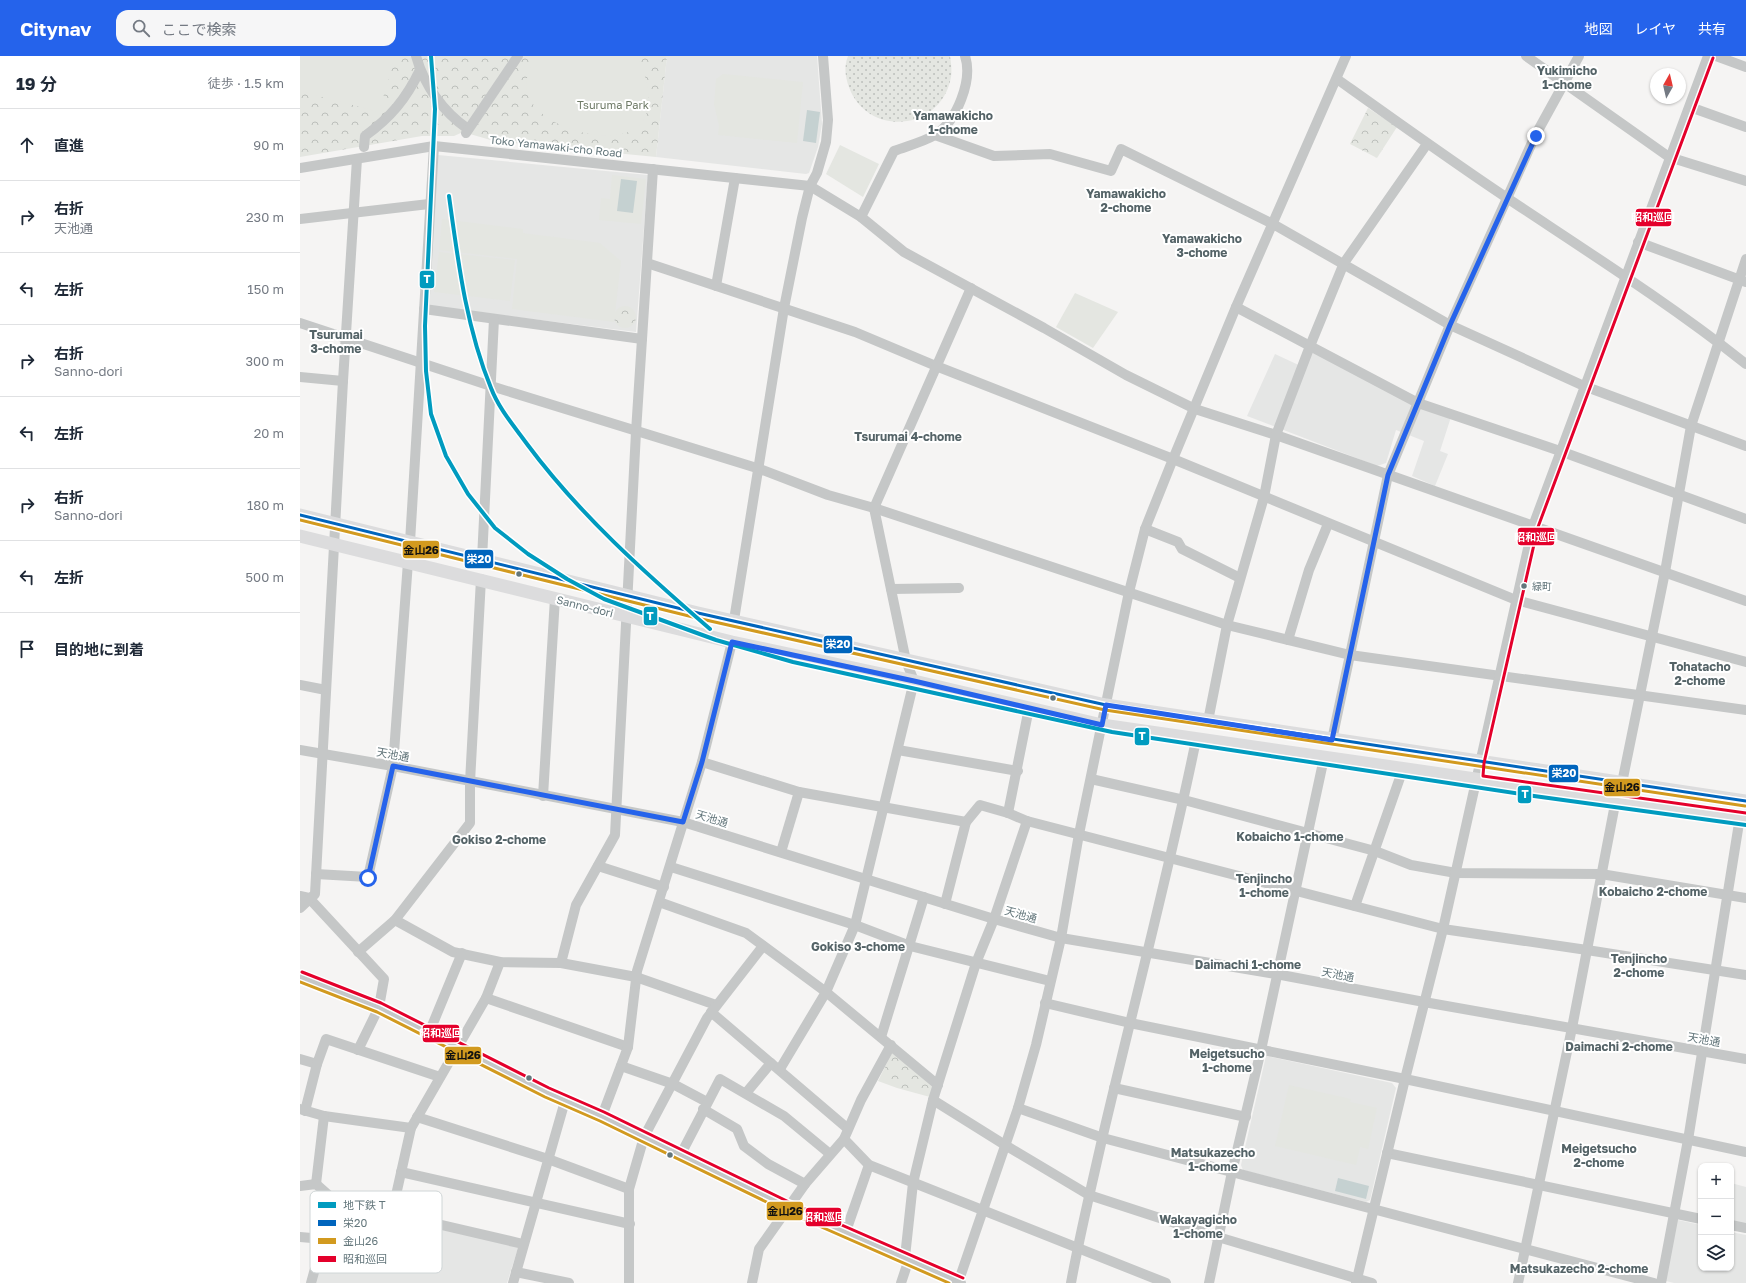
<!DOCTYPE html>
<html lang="ja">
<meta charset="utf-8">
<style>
body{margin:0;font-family:"Golos Text","Noto Sans JP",sans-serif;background:#f6f6f7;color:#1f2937}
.controls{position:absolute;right:12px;bottom:12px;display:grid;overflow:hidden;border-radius:8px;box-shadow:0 1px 3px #0004}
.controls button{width:36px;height:36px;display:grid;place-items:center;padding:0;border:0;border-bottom:1px solid #e0e1e3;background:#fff;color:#1f2937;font:20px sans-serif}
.compass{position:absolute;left:1350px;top:12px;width:36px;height:36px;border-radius:50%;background:#fff;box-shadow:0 1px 3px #0004;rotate:8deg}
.stop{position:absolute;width:12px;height:12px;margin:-9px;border:3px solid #2563eb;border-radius:50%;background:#fff}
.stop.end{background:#2563eb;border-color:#fff;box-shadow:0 1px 4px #0008}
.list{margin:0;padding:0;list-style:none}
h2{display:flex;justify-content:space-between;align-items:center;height:52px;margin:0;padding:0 16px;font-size:17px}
h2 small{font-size:13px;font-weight:400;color:#747a83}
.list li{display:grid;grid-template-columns:26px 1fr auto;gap:12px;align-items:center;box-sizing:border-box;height:72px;padding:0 16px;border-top:1px solid #e0e1e3}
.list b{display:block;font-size:15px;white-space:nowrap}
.list p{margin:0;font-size:13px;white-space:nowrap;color:#747a83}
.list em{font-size:13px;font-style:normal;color:#747a83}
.icon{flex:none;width:22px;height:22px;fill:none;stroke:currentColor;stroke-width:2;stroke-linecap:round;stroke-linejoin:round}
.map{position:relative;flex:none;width:1446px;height:1227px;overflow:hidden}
header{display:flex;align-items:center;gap:24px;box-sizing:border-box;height:56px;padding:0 20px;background:#2563eb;color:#fff}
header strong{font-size:19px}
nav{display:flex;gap:22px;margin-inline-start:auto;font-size:14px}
.search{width:280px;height:36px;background:#f6f6f7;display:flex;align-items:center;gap:10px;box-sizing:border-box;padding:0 14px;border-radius:12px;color:#747a83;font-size:15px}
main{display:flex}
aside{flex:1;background:#fff}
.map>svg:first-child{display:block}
.built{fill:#e5e6e5}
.grass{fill:url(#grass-dots)}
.forest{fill:url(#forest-crowns)}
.pitch{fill:#e4e6e1}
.water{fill:#c5d1d1}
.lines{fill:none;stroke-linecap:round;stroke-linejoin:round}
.minor{stroke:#c5c7c7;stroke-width:10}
.major{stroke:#dcdcdd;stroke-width:13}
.bus-1-casing{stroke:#fff;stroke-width:6}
.bus-2-casing{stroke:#fff;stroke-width:6}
.bus-3-casing{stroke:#fff;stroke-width:6}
.bus-1{stroke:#0065bd;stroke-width:3}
.bus-2{stroke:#d29a1f;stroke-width:3}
.bus-3{stroke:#e4002b;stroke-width:3}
.metro-1-casing{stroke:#fff;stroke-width:7}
.metro-1{stroke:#009bbf;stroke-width:4}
.route{stroke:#2563eb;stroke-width:5}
.bus-dot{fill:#63767b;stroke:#fff;stroke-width:1.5}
.labels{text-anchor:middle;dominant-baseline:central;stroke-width:4;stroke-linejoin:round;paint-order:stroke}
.bus-label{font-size:10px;fill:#63767b;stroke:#fff;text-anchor:start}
.park-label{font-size:11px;fill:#6d7965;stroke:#fff}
.street-label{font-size:11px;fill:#63767b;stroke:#fff}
.neighbourhood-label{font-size:12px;font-weight:bold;fill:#546367;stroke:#fff}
.key{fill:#fff;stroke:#d0d6d7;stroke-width:1}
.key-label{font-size:11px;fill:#63767b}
.line-badge{stroke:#fff;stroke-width:1.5}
.badge-label{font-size:11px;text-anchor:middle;font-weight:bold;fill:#fff}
.pale-badge-label{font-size:11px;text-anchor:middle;font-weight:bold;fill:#111}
</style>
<header>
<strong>Citynav</strong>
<div class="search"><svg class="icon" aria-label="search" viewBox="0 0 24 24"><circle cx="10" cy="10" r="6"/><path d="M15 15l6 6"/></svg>ここで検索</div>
<nav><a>地図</a><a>レイヤ</a><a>共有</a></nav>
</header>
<main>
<aside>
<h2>19 分<small>徒歩 · 1.5 km</small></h2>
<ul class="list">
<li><svg class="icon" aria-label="ahead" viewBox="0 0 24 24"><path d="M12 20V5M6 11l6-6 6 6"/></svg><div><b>直進</b></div><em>90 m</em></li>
<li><svg class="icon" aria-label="right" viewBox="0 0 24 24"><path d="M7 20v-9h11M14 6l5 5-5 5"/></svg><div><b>右折</b><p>天池通</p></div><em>230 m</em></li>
<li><svg class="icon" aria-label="left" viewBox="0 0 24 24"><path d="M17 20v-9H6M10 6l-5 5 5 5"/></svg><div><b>左折</b></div><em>150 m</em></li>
<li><svg class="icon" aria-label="right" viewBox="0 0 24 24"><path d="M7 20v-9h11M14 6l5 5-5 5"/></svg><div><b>右折</b><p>Sanno-dori</p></div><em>300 m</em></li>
<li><svg class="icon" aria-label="left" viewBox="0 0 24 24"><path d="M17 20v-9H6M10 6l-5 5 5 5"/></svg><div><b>左折</b></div><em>20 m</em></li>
<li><svg class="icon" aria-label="right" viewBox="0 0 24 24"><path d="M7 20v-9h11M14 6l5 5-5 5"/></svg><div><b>右折</b><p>Sanno-dori</p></div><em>180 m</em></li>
<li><svg class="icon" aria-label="left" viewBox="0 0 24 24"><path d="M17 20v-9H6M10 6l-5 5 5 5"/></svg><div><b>左折</b></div><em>500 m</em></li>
<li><svg class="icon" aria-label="arrive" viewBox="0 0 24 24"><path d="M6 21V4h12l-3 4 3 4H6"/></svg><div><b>目的地に到着</b></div></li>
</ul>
</aside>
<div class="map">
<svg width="1446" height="1227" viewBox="0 0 1446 1227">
<defs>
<pattern id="grass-dots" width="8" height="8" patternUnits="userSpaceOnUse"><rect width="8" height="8" fill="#e4e6e1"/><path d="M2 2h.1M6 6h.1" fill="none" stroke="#bcbfbb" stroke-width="1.8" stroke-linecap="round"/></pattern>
<pattern id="forest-crowns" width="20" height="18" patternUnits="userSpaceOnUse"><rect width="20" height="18" fill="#e4e6e1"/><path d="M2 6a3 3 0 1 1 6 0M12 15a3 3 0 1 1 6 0" fill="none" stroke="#bcbfbb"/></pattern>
</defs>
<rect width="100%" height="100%" fill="#f5f4f3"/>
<g class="built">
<polygon points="367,0 517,0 522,68 518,91 509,117 506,118 356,101"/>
<polygon points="138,99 348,119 336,276 128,250"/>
<polygon points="1011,296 1151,361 1140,395 1148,398 1135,430 1112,420 1124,385 1096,374 1086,407 1077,410 947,360 975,298 1005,312"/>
<polygon points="966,1000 1092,1027 1096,1032 1070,1144 1066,1146 943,1114 941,1109"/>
<polygon points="1431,1127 1446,1131 1446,1169 1431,1166"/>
<polygon points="35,1147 216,1189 218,1192 207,1227 14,1227"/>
<polygon points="1378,1164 1401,1169 1401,1212 1431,1212 1431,1176 1446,1179 1446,1227 1374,1227 1366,1225 1376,1166"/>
</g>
<path class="grass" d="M548,0h102c1,6 2,15 1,21 -9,52 -78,61 -100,15 -5,-11 -8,-24 -3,-36z"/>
<g class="forest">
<polygon points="0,0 367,0 356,101 194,85 163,76 154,80 122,80 0,101"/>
<polygon points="1068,52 1097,71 1077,102 1050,88"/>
<circle cx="325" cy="261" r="11"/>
<polygon points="592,997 633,1029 630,1041 597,1032 578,1025"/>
</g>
<g class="pitch">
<polygon points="0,0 95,0 79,56 0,35"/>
<path d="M236,0h101c8,18 16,39 9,59 -13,40 -113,16 -119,-25 -2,-13 3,-23 9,-34z"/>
<polygon points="423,18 503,26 497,87 418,79 419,70 414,48 416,23"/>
<polygon points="540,89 579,108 563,141 526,118"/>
<polygon points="312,119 346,123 341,168 299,164 301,142 310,143"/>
<polygon points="142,163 223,173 223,177 300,187 321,205 314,266 212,253 217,203 139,194"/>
<polygon points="139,196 215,204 210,245 134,236"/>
<polygon points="775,237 818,256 793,292 756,271"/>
<polygon points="989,1029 1051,1043 1050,1046 1077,1052 1068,1093 1060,1091 1056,1109 975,1090"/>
</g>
<g class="water">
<polygon points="507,54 520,56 516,87 503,85"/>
<polygon points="321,123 337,125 333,157 317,155"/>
<polygon points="1038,1122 1069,1130 1066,1143 1035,1135"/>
</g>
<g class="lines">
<g class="minor">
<path d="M116,0c8,29 27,56 52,73"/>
<polyline points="1226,0 1369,101 1446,125"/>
<polyline points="1416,0 1446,11"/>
<path d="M1037,23c56,40 113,81 170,119 81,54 163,106 239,166"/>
<polyline points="1390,51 1446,71"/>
<polyline points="166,77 218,0"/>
<polyline points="635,79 694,100 750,98 811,115 821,93 973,168 1150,269 1284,330 1446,390"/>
<path d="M64,91l1,-11c26,-19 41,-37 55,-66"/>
<polyline points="0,112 134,90 510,130 561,161 604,196 744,272 826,319 895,353 976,379 1446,545"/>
<path d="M561,161l33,-66c13,-5 29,-9 41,-16 22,-14 38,-55 30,-79"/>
<polyline points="0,163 129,148"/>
<polyline points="1338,186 1446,226"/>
<polyline points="347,207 555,276 636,310 873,403 1216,544 1446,606"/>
<polyline points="416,230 435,122"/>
<polyline points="936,251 1118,347 1260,395 1446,463"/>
<polyline points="124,253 342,283"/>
<polyline points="0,267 191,330 460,413 528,439 574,452 927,569 1050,599 1446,654"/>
<polyline points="0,321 43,325"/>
<polyline points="845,473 878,486 882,493 940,522"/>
<polyline points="110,486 134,90"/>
<polyline points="182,503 194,263"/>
<polyline points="591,533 659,532"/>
<polyline points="434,564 484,252 502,162 510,130 517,117 526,86 528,64 523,0"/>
<polyline points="988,584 1009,514 1028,468"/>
<polyline points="0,629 26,634"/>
<polyline points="908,665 927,569 964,441 976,379 1010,290 1044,207 1127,88"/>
<polyline points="1032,684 1088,419 1150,269 1235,80 1279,0"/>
<polyline points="0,694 93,710 383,766 694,863 761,882 976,918 1124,946 1446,1003"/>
<polyline points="598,694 718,715"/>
<polyline points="402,706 499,736 666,766"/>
<polyline points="791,723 884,744 1075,795 1111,809 1156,817 1301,818 1446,842"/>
<polyline points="1322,727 1365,516 1391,370 1446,203"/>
<polyline points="243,740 255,542"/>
<polyline points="708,757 729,652"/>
<polyline points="481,796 499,736"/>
<polyline points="298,810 364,831"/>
<polyline points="371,811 555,869 610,890 750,925"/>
<polyline points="16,818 68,821 93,710 108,506"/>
<polyline points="0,840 9,842 84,923 79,951 58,994"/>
<polyline points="359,846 446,877 526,936 638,1029"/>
<polyline points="645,848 666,766 680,749 708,757 727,765 1143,873 1287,894 1446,919"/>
<polyline points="1055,850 1103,713"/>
<polyline points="0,852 15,838 43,325 57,103"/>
<polyline points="95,864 153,896 200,906 261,907 336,921 416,949"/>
<polyline points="58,896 95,864 170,767 170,726 181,523"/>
<polyline points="261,907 276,849 315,779 336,376 353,113"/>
<polyline points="0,921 79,951 247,1037 302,1060 487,1151 661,1227"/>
<polyline points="186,942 328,991"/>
<polyline points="745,947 830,967 1105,1023 1446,1096"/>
<polyline points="411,956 547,1072"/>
<polyline points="129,977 162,897"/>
<polyline points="581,981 624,841"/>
<polyline points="0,1003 17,1008"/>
<polyline points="321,1010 373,1028 407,1046"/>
<polyline points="480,1013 526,936 555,869 614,625 606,605 574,452 671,232"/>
<polyline points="814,1032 946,1061"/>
<polyline points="446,1037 471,1007"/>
<polyline points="633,1044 705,1089 789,1139 918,1181 1072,1227"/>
<polyline points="718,1052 803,1082 1354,1227"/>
<polyline points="0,1053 24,1060 111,1072"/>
<polyline points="403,1053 437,1073 444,1090 468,1108 505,1128"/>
<polyline points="5,1055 17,1008 26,983 140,1021"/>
<polyline points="302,1060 328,991 337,915 402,706 432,586"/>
<polyline points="117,1061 248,1103 329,1133"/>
<polyline points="544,1083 569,1109 866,1227"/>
<polyline points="1087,1097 1401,1163"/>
<polyline points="381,1098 420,1023 484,1060 530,1098"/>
<polyline points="101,1116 330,1168"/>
<polyline points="16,1128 24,1060"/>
<polyline points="0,1130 16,1128 34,1144 223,1188"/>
<polyline points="92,1157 111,1072 186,942 200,906"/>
<polyline points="1431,1169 1446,1172"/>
<polyline points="546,1175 569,1109"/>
<polyline points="0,1181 23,1183"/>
<polyline points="605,1201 613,1127 633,1044 676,907 694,863 727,765"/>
<polyline points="216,1216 269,1227"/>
<polyline points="11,1227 34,1144"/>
<polyline points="213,1227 265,1045"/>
<polyline points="329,1227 329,1133 344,1081 407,962 463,890"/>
<polyline points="452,1227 459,1193 505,1128 544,1083 561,1044 591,989"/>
<polyline points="601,1227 609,1203"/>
<polyline points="658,1227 718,1052 736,989 761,882 779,778 829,536 845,473 873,403 936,251 1046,0"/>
<path d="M771,1227c9,-50 21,-99 32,-148 31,-132 66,-263 93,-395"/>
<polyline points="909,1227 932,1116 961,994 1024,702"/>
<polyline points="1056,1227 1105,1023 1143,873 1233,470 1408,0"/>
<polyline points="1218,1227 1272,972 1316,743"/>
<polyline points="1361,1227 1388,1084 1440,761"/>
</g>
<g class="major">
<polyline points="0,459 398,557 806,649 1446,745"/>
<polyline points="0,480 432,586 614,625 802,669 1446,762"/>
</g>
<defs>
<polyline id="bus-1" points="0,459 398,557 806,649 1446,745"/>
<g id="bus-2">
<polyline points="0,464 397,562 805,654 1445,750"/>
<polyline points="0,926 77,956 245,1041 300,1065 485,1155 649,1227"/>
</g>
<g id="bus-3">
<polyline points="1413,2 1238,471 1184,707 1183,720 1446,757"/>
<polyline points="2,916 81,947 249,1032 304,1056 489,1146 663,1222"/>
</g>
</defs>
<use href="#bus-1" class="bus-1-casing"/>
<use href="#bus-2" class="bus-2-casing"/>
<use href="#bus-3" class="bus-3-casing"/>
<use href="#bus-1" class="bus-1"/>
<use href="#bus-2" class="bus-2"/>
<use href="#bus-3" class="bus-3"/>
<defs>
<g id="metro-1">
<polyline points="131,0 135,53 125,270 126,315 131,358 146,400 168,438 195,472 228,498 267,523 304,543 416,584 493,606 812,676 1234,740 1446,769"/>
<path d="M149,140c9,65 17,131 42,192 8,21 23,38 36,56 52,70 117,128 183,185"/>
</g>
</defs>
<use href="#metro-1" class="metro-1-casing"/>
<use href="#metro-1" class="metro-1"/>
</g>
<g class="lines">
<polyline class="route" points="68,822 93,710 383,766 402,706 432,586 614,625 802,669 806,649 1032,684 1088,419 1150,269 1236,80"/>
</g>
<g class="bus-dot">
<circle cx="219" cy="518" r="3.5"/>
<circle cx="1224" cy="530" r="3.5"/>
<circle cx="753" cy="642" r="3.5"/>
<circle cx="229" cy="1022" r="3.5"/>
<circle cx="370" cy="1099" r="3.5"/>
</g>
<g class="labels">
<g class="bus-label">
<text x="1232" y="530">緑町</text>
</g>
<g class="park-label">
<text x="313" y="48">Tsuruma Park</text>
</g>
<g class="street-label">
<text transform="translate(256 90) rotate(6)">Toko Yamawaki-cho Road</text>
<text transform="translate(285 550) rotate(14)">Sanno-dori</text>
<text transform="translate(93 698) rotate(10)">天池通</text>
<text transform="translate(412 762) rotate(17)">天池通</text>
<text transform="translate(721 858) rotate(16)">天池通</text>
<text transform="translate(1038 918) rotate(11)">天池通</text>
<text transform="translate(1404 983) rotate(10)">天池通</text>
</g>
<g class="neighbourhood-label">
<text x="1267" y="14">Yukimicho<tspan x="1267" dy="14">1-chome</tspan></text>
<text x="653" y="59">Yamawakicho<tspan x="653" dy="14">1-chome</tspan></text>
<text x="826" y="137">Yamawakicho<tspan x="826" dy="14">2-chome</tspan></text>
<text x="902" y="182">Yamawakicho<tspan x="902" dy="14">3-chome</tspan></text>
<text x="36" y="278">Tsurumai<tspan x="36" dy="14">3-chome</tspan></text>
<text x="608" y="380">Tsurumai 4-chome</text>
<text x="1400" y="610">Tohatacho<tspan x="1400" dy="14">2-chome</tspan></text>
<text x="990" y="780">Kobaicho 1-chome</text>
<text x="199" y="783">Gokiso 2-chome</text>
<text x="964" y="822">Tenjincho<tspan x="964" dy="14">1-chome</tspan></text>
<text x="1353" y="835">Kobaicho 2-chome</text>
<text x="558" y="890">Gokiso 3-chome</text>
<text x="1339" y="902">Tenjincho<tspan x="1339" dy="14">2-chome</tspan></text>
<text x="948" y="908">Daimachi 1-chome</text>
<text x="1319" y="990">Daimachi 2-chome</text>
<text x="927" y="997">Meigetsucho<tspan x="927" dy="14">1-chome</tspan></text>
<text x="1299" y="1092">Meigetsucho<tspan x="1299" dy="14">2-chome</tspan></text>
<text x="913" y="1096">Matsukazecho<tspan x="913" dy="14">1-chome</tspan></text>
<text x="898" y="1163">Wakayagicho<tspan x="898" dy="14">1-chome</tspan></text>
<text x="1279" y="1212">Matsukazecho 2-chome</text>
</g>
</g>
<rect x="10" y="1135" width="132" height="82" rx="6" class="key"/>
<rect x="18" y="1146" width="18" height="6" fill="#009bbf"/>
<rect x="18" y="1164" width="18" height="6" fill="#0065bd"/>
<rect x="18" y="1182" width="18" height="6" fill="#d29a1f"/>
<rect x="18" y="1200" width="18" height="6" fill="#e4002b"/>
<g class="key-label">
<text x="43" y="1153">地下鉄 T</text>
<text x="43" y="1171">栄20</text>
<text x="43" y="1189">金山26</text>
<text x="43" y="1207">昭和巡回</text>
</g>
<g class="line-badge">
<rect x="1335" y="152" width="37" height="19" rx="4" fill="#e4002b"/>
<rect x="119" y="214" width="16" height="19" rx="4" fill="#009bbf"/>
<rect x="1217" y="471" width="38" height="19" rx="4" fill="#e4002b"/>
<rect x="102" y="484" width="38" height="19" rx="4" fill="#d29a1f"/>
<rect x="164" y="493" width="30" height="20" rx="4" fill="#0065bd"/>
<rect x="343" y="550" width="15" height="20" rx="4" fill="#009bbf"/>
<rect x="523" y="579" width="30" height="19" rx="4" fill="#0065bd"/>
<rect x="834" y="671" width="16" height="19" rx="4" fill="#009bbf"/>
<rect x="1248" y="708" width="31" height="19" rx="4" fill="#0065bd"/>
<rect x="1303" y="722" width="38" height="19" rx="4" fill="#d29a1f"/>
<rect x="1217" y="729" width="15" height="19" rx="4" fill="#009bbf"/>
<rect x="122" y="968" width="38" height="19" rx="4" fill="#e4002b"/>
<rect x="144" y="990" width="38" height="19" rx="4" fill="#d29a1f"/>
<rect x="466" y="1145" width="38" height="20" rx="4" fill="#d29a1f"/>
<rect x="505" y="1151" width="37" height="20" rx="4" fill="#e4002b"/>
</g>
<g class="badge-label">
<text x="1353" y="165">昭和巡回</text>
<text x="127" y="227">T</text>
<text x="1236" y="485">昭和巡回</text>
<text x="179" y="507">栄20</text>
<text x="350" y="564">T</text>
<text x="538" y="592">栄20</text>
<text x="842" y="684">T</text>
<text x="1264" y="721">栄20</text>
<text x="1225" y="742">T</text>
<text x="141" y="981">昭和巡回</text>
<text x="524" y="1165">昭和巡回</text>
</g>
<g class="pale-badge-label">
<text x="121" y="498">金山26</text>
<text x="1322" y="735">金山26</text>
<text x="163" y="1003">金山26</text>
<text x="485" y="1159">金山26</text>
</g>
</svg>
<div class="controls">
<button>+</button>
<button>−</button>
<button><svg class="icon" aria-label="layers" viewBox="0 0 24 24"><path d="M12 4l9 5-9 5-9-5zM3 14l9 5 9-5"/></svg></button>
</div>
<svg class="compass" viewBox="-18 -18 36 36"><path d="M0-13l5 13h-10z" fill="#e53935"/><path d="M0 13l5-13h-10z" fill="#747a83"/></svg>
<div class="stop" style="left:68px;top:822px"></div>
<div class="stop end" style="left:1236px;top:80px"></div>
</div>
</main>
